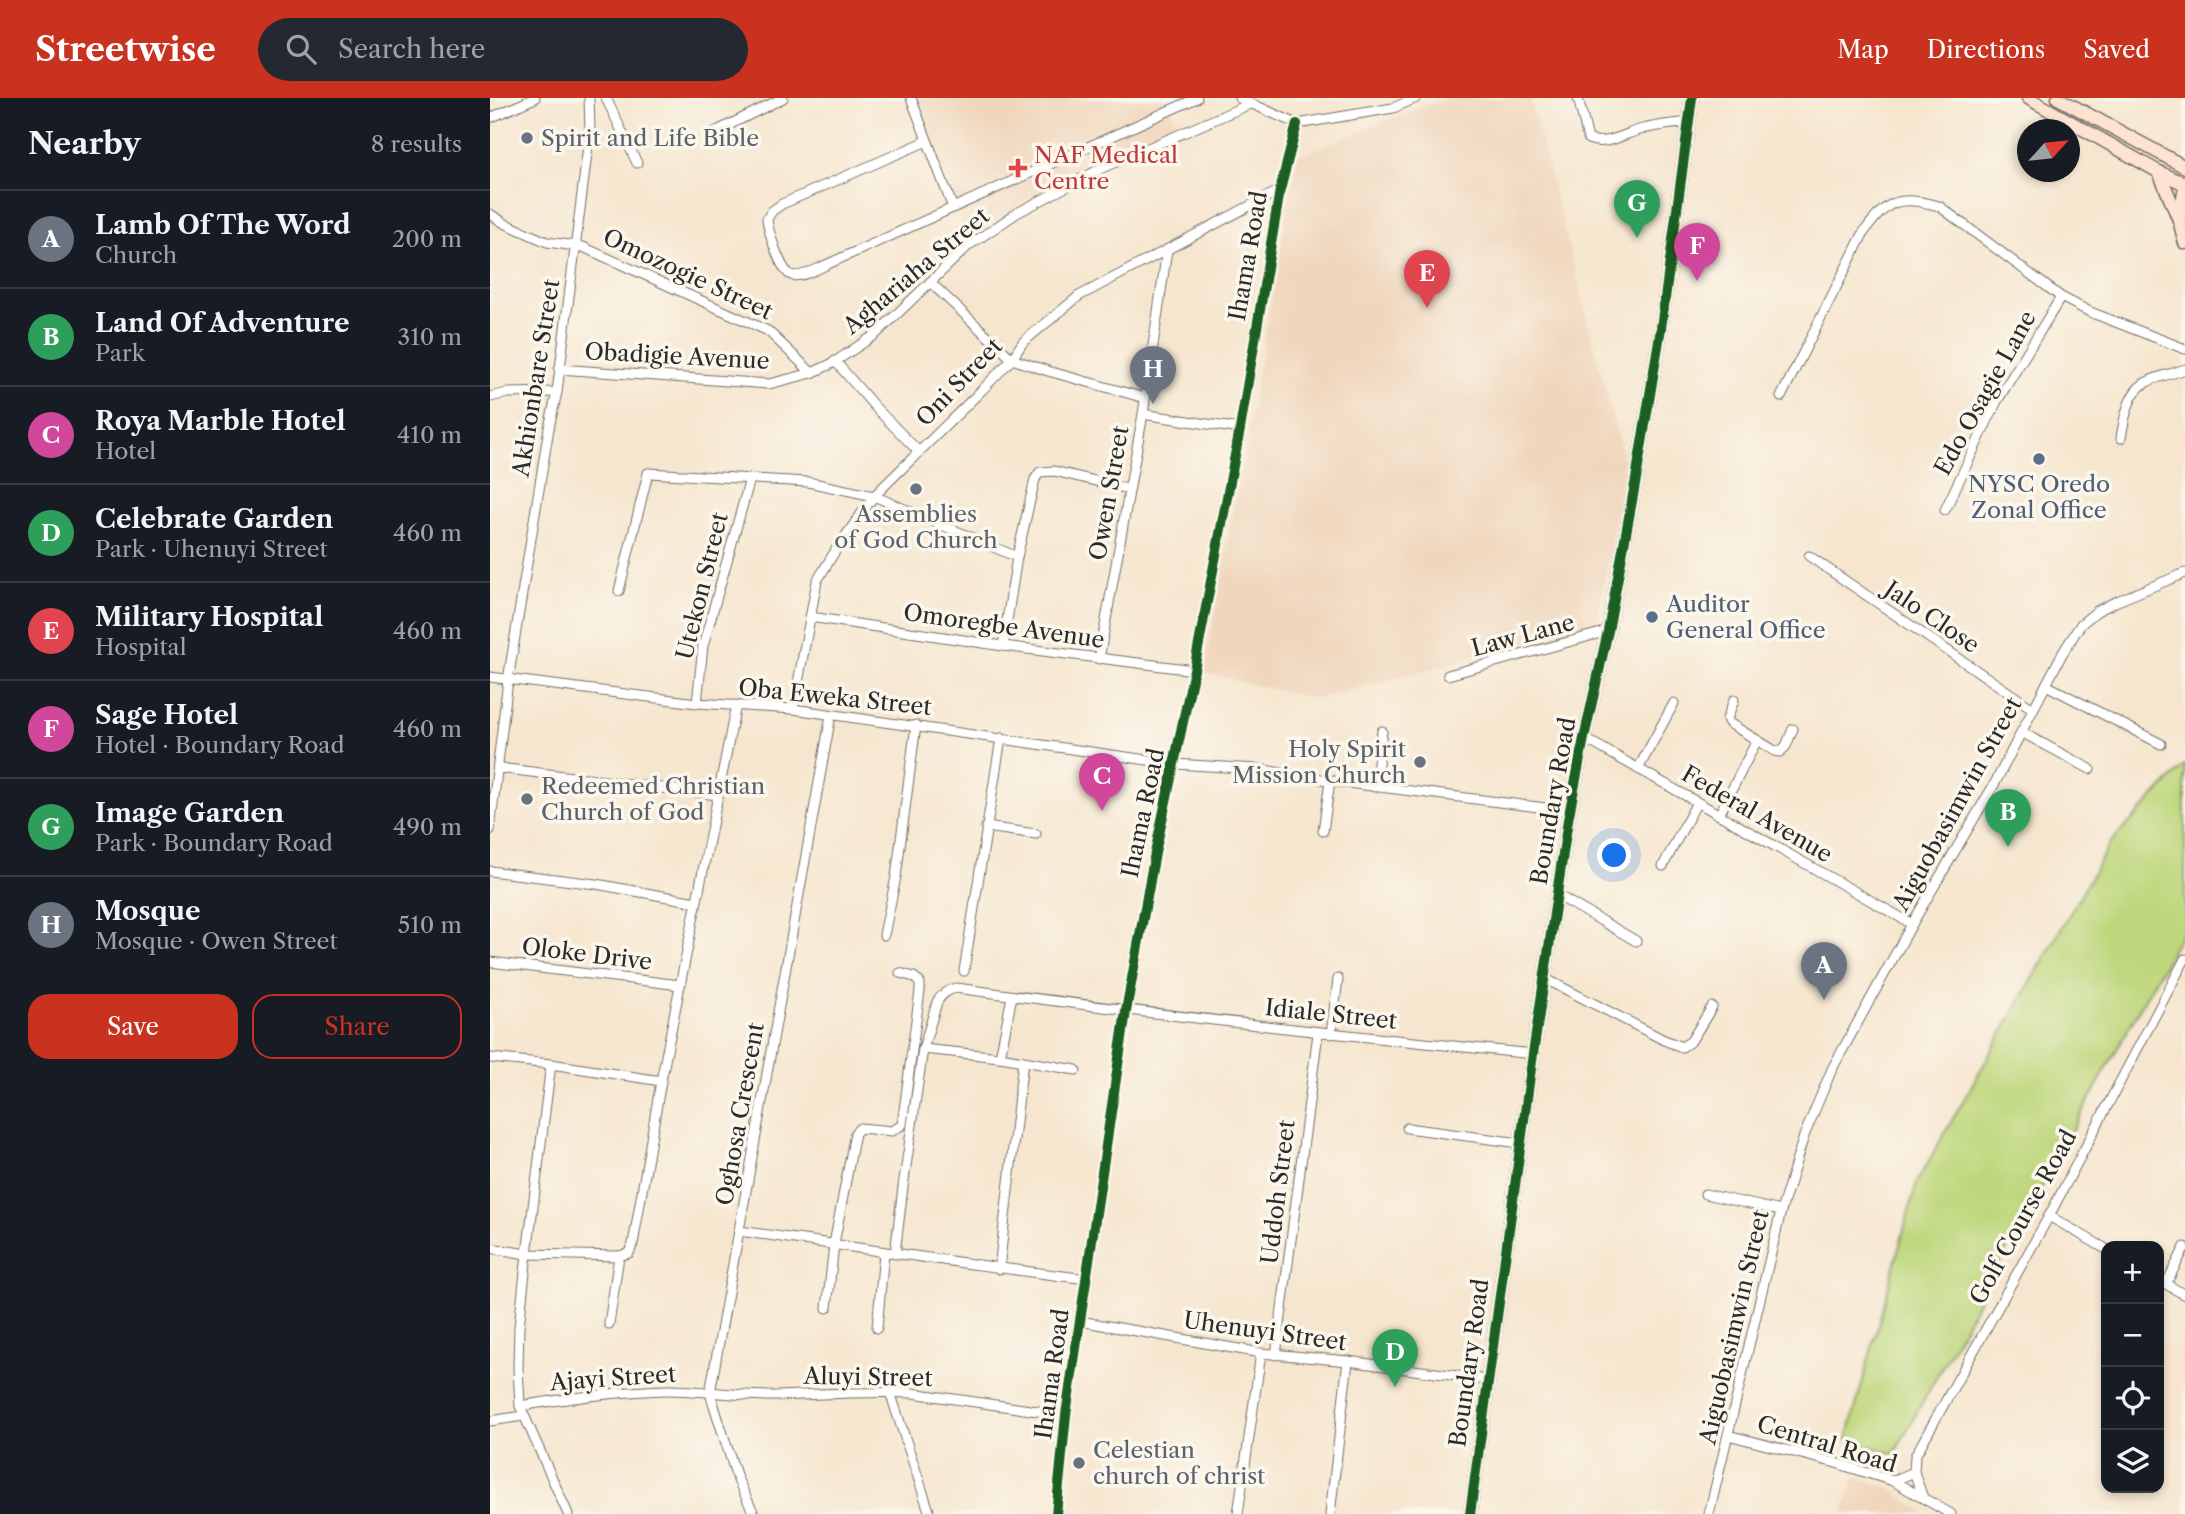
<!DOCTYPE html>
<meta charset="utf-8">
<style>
body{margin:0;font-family:"Libre Caslon Text",serif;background:#242831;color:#f1f3f6}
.controls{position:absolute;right:21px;bottom:21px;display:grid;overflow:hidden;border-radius:14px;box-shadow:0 4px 10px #0003}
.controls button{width:63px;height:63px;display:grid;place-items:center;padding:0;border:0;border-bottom:2px solid #363941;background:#171b24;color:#f1f3f6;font:35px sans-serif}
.compass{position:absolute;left:1527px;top:21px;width:63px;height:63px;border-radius:50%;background:#171b24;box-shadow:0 4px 10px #0003;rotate:63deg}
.you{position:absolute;left:1125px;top:758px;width:24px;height:24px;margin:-18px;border:5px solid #fff;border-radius:50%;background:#1a73e8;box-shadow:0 0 0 10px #1a73e833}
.badge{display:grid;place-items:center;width:46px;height:46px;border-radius:50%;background:#c8321e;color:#fff;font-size:23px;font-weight:700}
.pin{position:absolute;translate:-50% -58px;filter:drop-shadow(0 2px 4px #0008)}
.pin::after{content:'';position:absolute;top:37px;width:24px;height:21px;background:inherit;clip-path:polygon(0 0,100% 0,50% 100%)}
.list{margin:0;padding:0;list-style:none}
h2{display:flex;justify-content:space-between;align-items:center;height:91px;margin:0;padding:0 28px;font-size:30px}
h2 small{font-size:23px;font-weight:400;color:#9ea1a6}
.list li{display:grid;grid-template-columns:46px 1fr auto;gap:21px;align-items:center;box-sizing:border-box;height:98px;padding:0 28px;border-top:2px solid #363941}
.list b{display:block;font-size:26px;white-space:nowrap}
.list p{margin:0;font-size:23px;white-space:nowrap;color:#9ea1a6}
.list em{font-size:23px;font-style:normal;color:#9ea1a6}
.actions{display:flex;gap:14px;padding:21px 28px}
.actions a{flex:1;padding:16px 0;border:2px solid #c8321e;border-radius:21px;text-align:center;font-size:24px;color:#c8321e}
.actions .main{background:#c8321e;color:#fff}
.icon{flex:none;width:38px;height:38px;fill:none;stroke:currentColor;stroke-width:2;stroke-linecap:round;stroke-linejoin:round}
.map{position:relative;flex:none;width:1695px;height:1416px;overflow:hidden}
header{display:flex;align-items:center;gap:42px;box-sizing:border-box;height:98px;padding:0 35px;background:#c8321e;color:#fff}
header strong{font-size:33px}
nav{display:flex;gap:38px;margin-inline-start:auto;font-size:24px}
.search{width:490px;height:63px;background:#242831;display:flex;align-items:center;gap:18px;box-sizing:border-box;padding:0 24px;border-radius:38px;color:#9ea1a6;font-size:26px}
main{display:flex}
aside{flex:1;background:#171b24}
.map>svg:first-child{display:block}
.built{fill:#f0d6bc}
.green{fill:#bed77b;stroke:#748153;stroke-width:2}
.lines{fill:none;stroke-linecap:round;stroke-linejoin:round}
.street-casing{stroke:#726c64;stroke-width:11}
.secondary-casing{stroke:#726c64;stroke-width:15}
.street{stroke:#fff;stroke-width:9}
.secondary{stroke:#fee3d2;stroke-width:12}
.cycleway-casing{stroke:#fbf7ec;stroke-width:15}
.cycleway{stroke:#1b5e20;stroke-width:10}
.worship-dot{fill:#6b7280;stroke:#fbf7ec;stroke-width:2.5}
.health-dot{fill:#e0444e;stroke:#fbf7ec;stroke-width:2.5}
.service-dot{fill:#5c6f8a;stroke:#fbf7ec;stroke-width:2.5}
.labels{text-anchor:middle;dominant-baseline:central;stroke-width:7;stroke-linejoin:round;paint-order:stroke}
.worship-label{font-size:23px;fill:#5b616d;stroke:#fbf7ec;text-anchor:start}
.health-label{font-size:23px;fill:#be3a42;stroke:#fbf7ec;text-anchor:start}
.street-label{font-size:23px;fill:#2b2b2b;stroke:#fbf7ec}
.service-label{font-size:23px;fill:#4e5e75;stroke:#fbf7ec}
</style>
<header>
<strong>Streetwise</strong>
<div class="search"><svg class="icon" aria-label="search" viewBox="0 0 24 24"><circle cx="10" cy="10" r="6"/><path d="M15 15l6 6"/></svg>Search here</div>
<nav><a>Map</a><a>Directions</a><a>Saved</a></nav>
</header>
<main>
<aside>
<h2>Nearby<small>8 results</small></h2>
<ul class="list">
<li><span class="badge" style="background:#6b7280">A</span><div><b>Lamb Of The Word</b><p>Church</p></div><em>200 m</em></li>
<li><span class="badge" style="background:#2e9e5b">B</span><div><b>Land Of Adventure</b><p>Park</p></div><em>310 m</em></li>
<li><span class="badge" style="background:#d1479c">C</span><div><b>Roya Marble Hotel</b><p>Hotel</p></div><em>410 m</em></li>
<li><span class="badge" style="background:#2e9e5b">D</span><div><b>Celebrate Garden</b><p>Park · Uhenuyi Street</p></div><em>460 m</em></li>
<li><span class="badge" style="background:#e0444e">E</span><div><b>Military Hospital</b><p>Hospital</p></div><em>460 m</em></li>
<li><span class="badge" style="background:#d1479c">F</span><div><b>Sage Hotel</b><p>Hotel · Boundary Road</p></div><em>460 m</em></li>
<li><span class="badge" style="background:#2e9e5b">G</span><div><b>Image Garden</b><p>Park · Boundary Road</p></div><em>490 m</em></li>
<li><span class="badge" style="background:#6b7280">H</span><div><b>Mosque</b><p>Mosque · Owen Street</p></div><em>510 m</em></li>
</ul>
<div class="actions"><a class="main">Save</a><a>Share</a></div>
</aside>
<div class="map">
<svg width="1695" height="1416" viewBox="0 0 1695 1416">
<rect width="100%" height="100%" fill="#fbf7ec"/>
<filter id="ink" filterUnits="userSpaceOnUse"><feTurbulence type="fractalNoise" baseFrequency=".0143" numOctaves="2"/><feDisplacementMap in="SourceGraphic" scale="14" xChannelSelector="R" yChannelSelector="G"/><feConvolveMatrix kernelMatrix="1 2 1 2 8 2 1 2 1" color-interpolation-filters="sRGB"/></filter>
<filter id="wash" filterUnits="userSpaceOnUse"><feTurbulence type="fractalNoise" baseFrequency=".00686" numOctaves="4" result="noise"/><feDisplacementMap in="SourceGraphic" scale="28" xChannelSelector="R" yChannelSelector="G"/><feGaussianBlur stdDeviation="1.57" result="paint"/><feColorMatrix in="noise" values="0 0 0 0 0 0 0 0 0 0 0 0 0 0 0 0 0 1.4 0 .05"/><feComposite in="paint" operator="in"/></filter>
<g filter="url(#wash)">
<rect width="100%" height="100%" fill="#f6e6cf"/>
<g class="built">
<polygon points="424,0 675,0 690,30 569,85 516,118 477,137"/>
<polygon points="955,0 1040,0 1134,362 1107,527 826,601 714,575 807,58"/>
<polygon points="1365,1378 1400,1391 1435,1416 1353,1416"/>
</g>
<polygon class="green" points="1695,667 1695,828 1404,1356 1357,1341 1427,1084 1620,745"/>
</g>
<g filter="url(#ink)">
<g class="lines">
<defs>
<g id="street">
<polyline points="116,0 147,65"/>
<polyline points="421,0 463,110"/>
<polyline points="749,0 807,26 903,10 926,0"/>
<path d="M1088,0l10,41c18,8 37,-6 55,-10 15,-4 31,-5 46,-7"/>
<polyline points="0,20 45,0"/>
<polyline points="223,35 293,0"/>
<path d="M437,43l-145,63 -10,7 -5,8c1,11 13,51 24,56 9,4 28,-7 37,-11l369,-166"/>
<polyline points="0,116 14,125 57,144 93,149 278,233 322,275"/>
<polyline points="440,184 522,261 558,273 655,300"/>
<polyline points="345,263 385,309 428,353"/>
<polyline points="69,271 279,286 322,275 343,265 385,237 478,148 527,115 612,70 760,6"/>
<polyline points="0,299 18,295 67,294"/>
<path d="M1291,299l83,-165c25,-34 35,-36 75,-26l122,91 29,15 95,37"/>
<polyline points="653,316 750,331"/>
<path d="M1631,340c3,-18 7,-47 26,-56 11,-6 26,-8 38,-13"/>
<polyline points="1455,412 1507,303 1571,199"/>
<polyline points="1319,458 1543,611"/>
<polyline points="129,493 158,375 318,384 384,398 527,459"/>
<polyline points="320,519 513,548 704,572"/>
<polyline points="513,548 527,459 545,381 550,374 564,373 638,391"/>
<polyline points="609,561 653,316 677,152"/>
<polyline points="958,577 1118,533"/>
<polyline points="0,579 207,605 303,611 685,666 767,671 850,684 1080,713"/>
<polyline points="1556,587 1671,646"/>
<polyline points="1244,602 1237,621 1239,625 1285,653 1290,654 1296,648 1303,631"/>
<polyline points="207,605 213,548 260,381"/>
<polyline points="303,611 327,483 347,450 384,398 493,291 522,261 533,244 589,198 790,92"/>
<polyline points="1531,634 1600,671"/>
<polyline points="1094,640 1422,826"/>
<polyline points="9,670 228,697"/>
<polyline points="1148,671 1184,605"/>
<polyline points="885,689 892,633"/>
<polyline points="1229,717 1267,642"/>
<polyline points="496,729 546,736"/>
<polyline points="0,732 18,582 59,330 67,294 100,32 99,0"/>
<polyline points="833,733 840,683"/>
<polyline points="1173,768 1207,704"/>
<polyline points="0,773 106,786 206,804"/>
<polyline points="1067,797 1146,843"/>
<polyline points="394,837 406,779 426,627"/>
<polyline points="0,864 190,887"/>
<polyline points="474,873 511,640"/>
<polyline points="1054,880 1174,942 1192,949 1201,943 1222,909"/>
<polyline points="841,936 848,881"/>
<path d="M433,951l14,-47c5,-8 10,-12 19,-14 192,26 384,47 577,66"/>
<polyline points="510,959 522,898"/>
<polyline points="0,960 61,966 171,983"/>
<polyline points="61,966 37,1156 29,1229 28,1269 30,1308 78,1416"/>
<polyline points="917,1030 1030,1045"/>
<polyline points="1215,1096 1291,1113"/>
<polyline points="1559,1118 1616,1151"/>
<path d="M249,1133c116,16 231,34 348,48"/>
<polyline points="0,1150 37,1156 129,1158 139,1155 143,1146 171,983 246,607"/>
<polyline points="405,1156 413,1089 433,951 510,959 586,972"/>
<polyline points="509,1171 533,963"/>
<polyline points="1669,1182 1695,1197"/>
<polyline points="1676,1186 1695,1149"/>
<polyline points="337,1210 344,1146 365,1035 370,1030 402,1033 412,1027 430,893 430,885 424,879 410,875"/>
<polyline points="590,1223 771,1255 858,1263 997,1282"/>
<polyline points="119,1226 129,1158"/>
<polyline points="387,1230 394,1155"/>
<polyline points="786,1257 828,935"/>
<polyline points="400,1294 440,1416"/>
<path d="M30,1308c49,-8 98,-15 148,-16 37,0 74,7 111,6 46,-2 88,-5 133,-3l154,22"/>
<polyline points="0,1323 34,1318"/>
<polyline points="1238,1337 1346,1365 1403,1383 1461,1416"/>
<polyline points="1403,1383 1424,1374"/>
<polyline points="1433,1400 1424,1374 1425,1358 1559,1118 1695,861"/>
<polyline points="264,1416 247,1380 220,1295 341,617"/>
<polyline points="566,1416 576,1317 636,913 665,755 704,572 750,331 790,92 807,26"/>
<polyline points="748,1416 771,1255"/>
<polyline points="840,1416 858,1263"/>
<polyline points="1219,1416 1291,1113 1314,1038 1342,971 1422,826 1505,685 1572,556 1591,526 1607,513 1625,504 1695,475"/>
</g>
<g id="secondary">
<polyline points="1538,0 1669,74 1695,86"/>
<polyline points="1568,0 1695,69"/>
<polyline points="1669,74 1689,122"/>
<polyline points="1695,88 1689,122 1695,145"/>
<polyline points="980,1416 1043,956 1078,722 1094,640 1118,533 1146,381 1171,230 1202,0"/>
</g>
</defs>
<use href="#street" class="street-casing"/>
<use href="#secondary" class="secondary-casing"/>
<use href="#street" class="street"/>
<use href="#secondary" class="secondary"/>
<defs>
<g id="cycleway">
<polyline points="566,1416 576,1317 636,913 665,755 704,572 750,331 790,92 807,26"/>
<polyline points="980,1416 1043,956 1078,722 1094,640 1118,533 1146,381 1171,230 1202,0"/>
</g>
</defs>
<use href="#cycleway" class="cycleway-casing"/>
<use href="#cycleway" class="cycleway"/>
</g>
</g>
<g class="worship-dot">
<circle cx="37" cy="40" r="7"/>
<circle cx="426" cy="391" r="7"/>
<circle cx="930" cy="664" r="7"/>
<circle cx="37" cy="701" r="7"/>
<circle cx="589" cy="1365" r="7"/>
</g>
<path class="health-dot" d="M524.5 59.5h7v7h7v7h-7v7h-7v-7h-7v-7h7z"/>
<g class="service-dot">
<circle cx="1549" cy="361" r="7"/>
<circle cx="1162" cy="519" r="7"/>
</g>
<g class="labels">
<g class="worship-label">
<text x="51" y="40">Spirit and Life Bible</text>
<text x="426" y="416" text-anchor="middle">Assemblies<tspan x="426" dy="26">of God Church</tspan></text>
<text x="916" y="651" text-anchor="end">Holy Spirit<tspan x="916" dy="26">Mission Church</tspan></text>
<text x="51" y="688">Redeemed Christian<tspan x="51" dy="26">Church of God</tspan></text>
<text x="603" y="1352">Celestian<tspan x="603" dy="26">church of christ</tspan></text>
</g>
<g class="health-label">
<text x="544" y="57">NAF Medical<tspan x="544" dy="26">Centre</tspan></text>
</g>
<g class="street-label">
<text transform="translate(758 158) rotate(-80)">Ihama Road</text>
<text transform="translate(426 173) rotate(-40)">Aghariaha Street</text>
<text transform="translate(198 176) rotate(25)">Omozogie Street</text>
<text transform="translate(187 258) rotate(3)">Obadigie Avenue</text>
<text transform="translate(46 280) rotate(-81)">Akhionbare Street</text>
<text transform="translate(469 284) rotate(-46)">Oni Street</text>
<text transform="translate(1495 295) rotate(-61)">Edo Osagie Lane</text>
<text transform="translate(619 395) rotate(-80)">Owen Street</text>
<text transform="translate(212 488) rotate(-76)">Utekon Street</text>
<text transform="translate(1442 519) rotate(34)">Jalo Close</text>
<text transform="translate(514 528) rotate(8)">Omoregbe Avenue</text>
<text transform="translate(1033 537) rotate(-15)">Law Lane</text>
<text transform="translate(345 599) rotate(6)">Oba Eweka Street</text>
<text transform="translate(1063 703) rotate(-80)">Boundary Road</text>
<text transform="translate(1467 706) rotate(-61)">Aiguobasimwin Street</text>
<text transform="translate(653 715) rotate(-78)">Ihama Road</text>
<text transform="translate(1267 716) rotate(30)">Federal Avenue</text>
<text transform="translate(97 856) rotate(7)">Oloke Drive</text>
<text transform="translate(841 916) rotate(6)">Idiale Street</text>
<text transform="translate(250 1016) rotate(-80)">Oghosa Crescent</text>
<text transform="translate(788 1094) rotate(-83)">Uddoh Street</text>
<text transform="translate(1533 1119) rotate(-61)">Golf Course Road</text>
<text transform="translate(1244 1229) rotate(-77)">Aiguobasimwin Street</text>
<text transform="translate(775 1233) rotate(8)">Uhenuyi Street</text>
<text transform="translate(979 1265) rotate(-82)">Boundary Road</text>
<text transform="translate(562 1276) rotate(-82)">Ihama Road</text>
<text transform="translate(378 1279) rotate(1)">Aluyi Street</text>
<text transform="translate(123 1280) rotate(-4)">Ajayi Street</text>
<text transform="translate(1337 1346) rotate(17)">Central Road</text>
</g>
<g class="service-label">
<text x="1549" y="386">NYSC Oredo<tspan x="1549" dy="26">Zonal Office</tspan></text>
<text x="1176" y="506" text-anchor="start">Auditor<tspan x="1176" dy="26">General Office</tspan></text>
</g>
</g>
</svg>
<div class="controls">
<button>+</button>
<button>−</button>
<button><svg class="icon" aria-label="locate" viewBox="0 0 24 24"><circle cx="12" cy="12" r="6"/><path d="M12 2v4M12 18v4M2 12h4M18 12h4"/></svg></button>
<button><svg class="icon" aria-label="layers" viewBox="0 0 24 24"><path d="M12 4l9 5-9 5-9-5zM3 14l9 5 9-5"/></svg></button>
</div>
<svg class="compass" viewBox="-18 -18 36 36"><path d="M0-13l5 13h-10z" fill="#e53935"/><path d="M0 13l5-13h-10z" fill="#9ea1a6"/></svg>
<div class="you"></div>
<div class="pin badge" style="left:1334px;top:902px;background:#6b7280">A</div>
<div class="pin badge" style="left:1518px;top:749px;background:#2e9e5b">B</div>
<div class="pin badge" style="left:612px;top:713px;background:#d1479c">C</div>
<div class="pin badge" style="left:905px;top:1289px;background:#2e9e5b">D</div>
<div class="pin badge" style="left:937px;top:210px;background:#e0444e">E</div>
<div class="pin badge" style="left:1207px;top:183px;background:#d1479c">F</div>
<div class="pin badge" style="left:1147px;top:140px;background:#2e9e5b">G</div>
<div class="pin badge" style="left:663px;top:306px;background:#6b7280">H</div>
</div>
</main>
